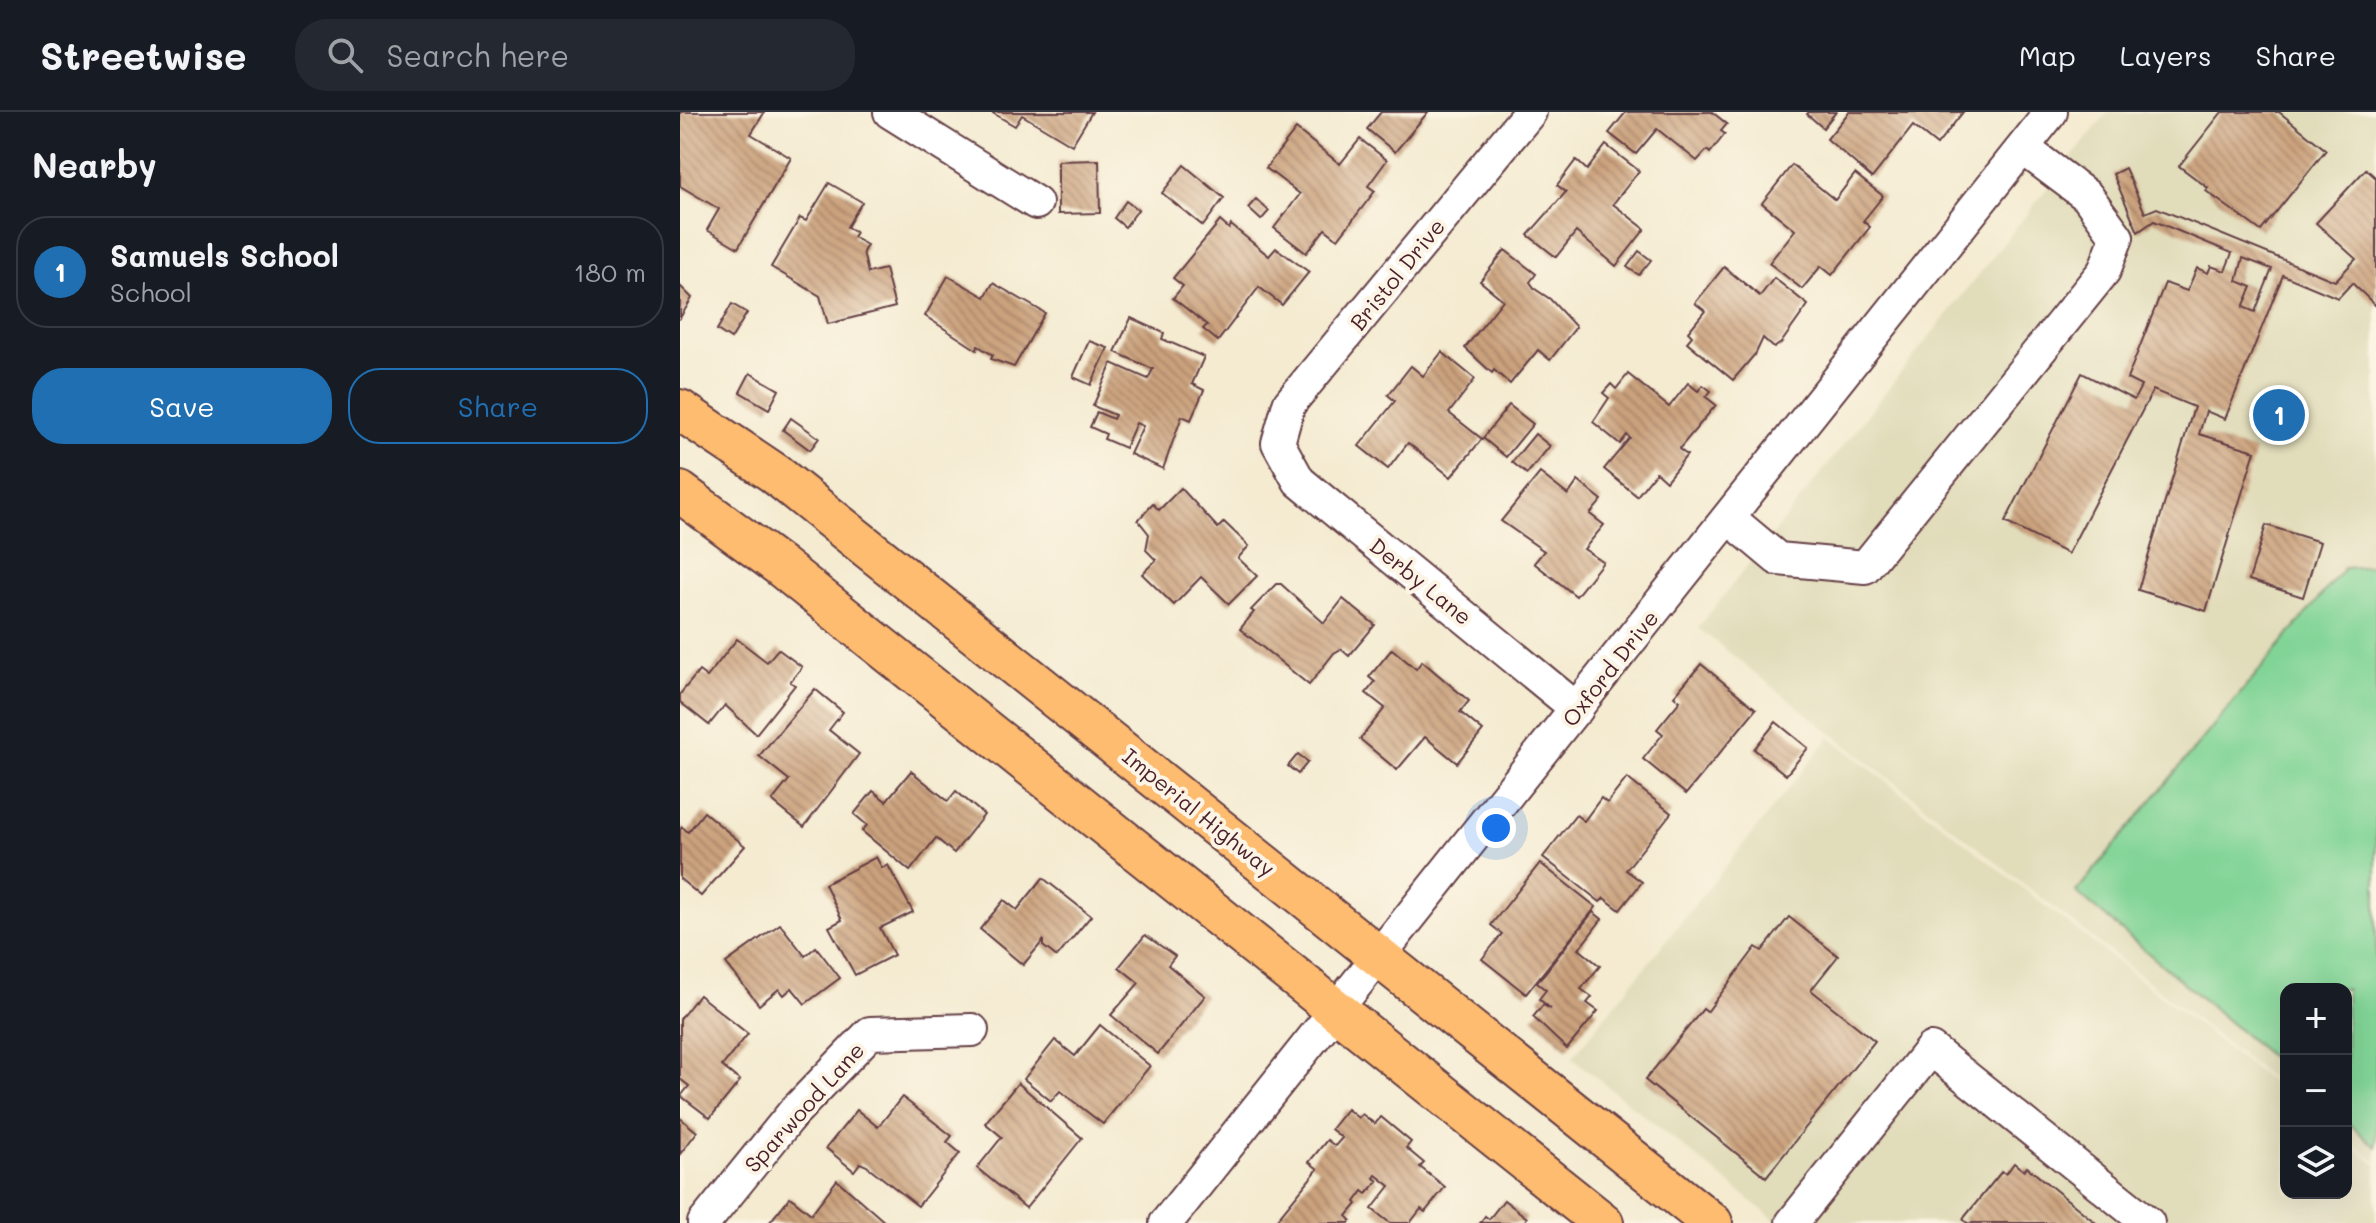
<!DOCTYPE html>
<meta charset="utf-8">
<style>
body{margin:0;font-family:Mali,sans-serif;background:#242831;color:#f1f3f6}
.controls{position:absolute;right:24px;bottom:24px;display:grid;overflow:hidden;border-radius:16px;box-shadow:0 8px 32px #0002}
.controls button{width:72px;height:72px;display:grid;place-items:center;padding:0;border:0;border-bottom:2px solid #363941;background:#171b24;color:#f1f3f6;font:40px sans-serif}
.you{position:absolute;left:816px;top:716px;width:28px;height:28px;margin:-20px;border:6px solid #fff;border-radius:50%;background:#1a73e8;box-shadow:0 0 0 12px #1a73e833}
.badge{display:grid;place-items:center;width:52px;height:52px;border-radius:50%;background:#1f6fb2;color:#fff;font-size:26px;font-weight:700}
.pin{position:absolute;translate:-50% -50%;border:4px solid #fff;box-shadow:0 2px 8px #0006}
.list{margin:0;padding:0;list-style:none}
h2{display:flex;justify-content:space-between;align-items:center;height:104px;margin:0;padding:0 32px;font-size:34px}
h2 small{font-size:26px;font-weight:400;color:#9ea1a6}
.list li{display:grid;grid-template-columns:52px 1fr auto;gap:24px;align-items:center;box-sizing:border-box;height:112px;margin:0 16px 16px;padding:0 16px;border:2px solid #363941;border-radius:32px}
.list b{display:block;font-size:30px;white-space:nowrap}
.list p{margin:0;font-size:26px;white-space:nowrap;color:#9ea1a6}
.list em{font-size:26px;font-style:normal;color:#9ea1a6}
.actions{display:flex;gap:16px;padding:24px 32px}
.actions a{flex:1;padding:18px 0;border:2px solid #1f6fb2;border-radius:32px;text-align:center;font-size:28px;color:#1f6fb2}
.actions .main{background:#1f6fb2;color:#fff}
.icon{flex:none;width:44px;height:44px;fill:none;stroke:currentColor;stroke-width:2;stroke-linecap:round;stroke-linejoin:round}
.map{position:relative;flex:none;width:1696px;height:1111px;overflow:hidden}
header{display:flex;align-items:center;gap:48px;box-sizing:border-box;height:112px;padding:0 40px;background:#171b24;border-bottom:2px solid #363941}
header strong{font-size:38px}
nav{display:flex;gap:44px;margin-inline-start:auto;font-size:28px}
.search{width:560px;height:72px;background:#242831;display:flex;align-items:center;gap:20px;box-sizing:border-box;padding:0 28px;border-radius:32px;color:#9ea1a6;font-size:30px}
main{display:flex}
aside{flex:1;background:#171b24}
.map>svg:first-child{display:block}
.built{fill:#e1dcba}
.pitch{fill:#81d496;stroke:#667a60;stroke-width:2}
.building{fill:url(#building-back-hatch);fill-rule:evenodd}
.lines{fill:none;stroke-linecap:round;stroke-linejoin:round}
.minor-casing{stroke:#643e44;stroke-width:36}
.major-casing{stroke:#643e44;stroke-width:44}
.minor{stroke:#fff;stroke-width:32}
.major{stroke:#febc70;stroke-width:40}
.labels{text-anchor:middle;dominant-baseline:central;stroke-width:8;stroke-linejoin:round;paint-order:stroke}
.street-label{font-size:22px;fill:#4a1f2b;stroke:#fcf5e5}
</style>
<header>
<strong>Streetwise</strong>
<div class="search"><svg class="icon" aria-label="search" viewBox="0 0 24 24"><circle cx="10" cy="10" r="6"/><path d="M15 15l6 6"/></svg>Search here</div>
<nav><a>Map</a><a>Layers</a><a>Share</a></nav>
</header>
<main>
<aside>
<h2>Nearby<small></small></h2>
<ul class="list">
<li><span class="badge">1</span><div><b>Samuels School</b><p>School</p></div><em>180 m</em></li>
</ul>
<div class="actions"><a class="main">Save</a><a>Share</a></div>
</aside>
<div class="map">
<svg width="1696" height="1111" viewBox="0 0 1696 1111">
<defs>
<pattern id="building-back-hatch" width="6" height="6" patternUnits="userSpaceOnUse" patternTransform="scale(2)"><rect width="6" height="6" fill="#cba27d"/><path d="M-1 5l2 2M0 0l6 6M5-1l2 2" fill="none" stroke="#a78367"/></pattern>
</defs>
<rect width="100%" height="100%" fill="#fcf5e5"/>
<filter id="ink" filterUnits="userSpaceOnUse"><feTurbulence type="fractalNoise" baseFrequency=".0125" numOctaves="2"/><feDisplacementMap in="SourceGraphic" scale="16" xChannelSelector="R" yChannelSelector="G"/><feConvolveMatrix kernelMatrix="1 2 1 2 8 2 1 2 1" color-interpolation-filters="sRGB"/></filter>
<filter id="wash" filterUnits="userSpaceOnUse"><feTurbulence type="fractalNoise" baseFrequency=".006" numOctaves="4" result="noise"/><feDisplacementMap in="SourceGraphic" scale="32" xChannelSelector="R" yChannelSelector="G"/><feGaussianBlur stdDeviation="1.8" result="paint"/><feColorMatrix in="noise" values="0 0 0 0 0 0 0 0 0 0 0 0 0 0 0 0 0 1.4 0 .05"/><feComposite in="paint" operator="in"/></filter>
<g filter="url(#wash)">
<rect width="100%" height="100%" fill="#f4ebd1"/>
<g class="built">
<polygon points="1428,0 1696,0 1696,1049 1666,1025 1666,877 1606,877 1606,978 1018,516"/>
<polygon points="1150,625 1606,982 1606,1081 1666,1081 1666,1029 1696,1053 1696,1111 1099,1111 892,946"/>
</g>
<polygon class="pitch" points="1696,454 1696,1035 1666,1009 1666,877 1606,877 1606,958 1396,780 1664,456"/>
<g id="blocks">
<g class="building">
<polygon points="0,0 81,0 84,1 71,22 111,46 58,136 27,118 39,97 0,74"/>
<polygon points="311,0 412,0 392,33 342,3 335,14"/>
<polygon points="701,0 748,0 715,40 687,17"/>
<polygon points="946,0 1032,0 1047,12 1041,19 1045,22 1030,41 1027,38 1017,49 977,17 956,42 929,21"/>
<polygon points="1129,0 1156,0 1143,16 1127,2"/>
<polygon points="1169,0 1283,0 1257,33 1233,14 1192,66 1147,27"/>
<polygon points="1542,0 1599,0 1646,38 1581,119 1526,79 1528,76 1499,54"/>
<polygon points="616,17 660,52 680,27 707,48 688,74 695,79 658,127 645,117 626,141 594,116 620,82 586,56"/>
<polygon points="926,33 959,59 933,92 965,117 936,154 896,120 876,145 848,123 886,80 877,73 896,48 907,58"/>
<polygon points="419,48 420,101 378,102 378,49"/>
<polygon points="504,53 544,86 523,114 482,81"/>
<polygon points="1112,53 1155,88 1175,62 1203,84 1183,109 1190,115 1152,163 1141,154 1122,177 1089,151 1115,118 1082,91"/>
<path d="M1445,56l20,45 12,-5 178,73 21,-22 -40,-36 50,-54 10,9v128l-24,-23 -14,15 -55,-23 -58,144 -19,-8 -7,23 56,17 -49,160 -68,-21 56,-183 -41,-17 -85,164 -63,-32 77,-149 52,27 7,-14 -14,-7 38,-96 22,8 10,-23 11,5 3,-7 14,5 7,-18 -78,-32 -16,11 -25,-58zM1563,146l29,11 -17,43 -12,-5 9,-20 -15,-6z"/>
<polygon points="149,71 182,90 167,115 176,120 173,125 187,133 183,140 188,161 205,157 215,195 148,212 140,184 91,155 120,106 126,109"/>
<polygon points="576,87 589,99 581,108 568,96"/>
<polygon points="446,89 458,98 445,115 434,106"/>
<polygon points="540,109 549,117 551,113 589,144 596,136 629,160 602,193 579,175 538,229 523,217 527,213 493,186 503,174 493,166"/>
<polygon points="825,138 856,162 850,170 855,177 870,187 896,215 870,248 858,238 830,272 814,258 812,261 785,236 823,188 800,169"/>
<polygon points="959,139 971,148 959,163 947,155"/>
<polygon points="1044,155 1080,184 1094,166 1128,193 1101,231 1094,236 1083,226 1076,241 1053,268 1007,230 1012,224 1008,220 1025,199 1015,191"/>
<polygon points="268,164 305,185 313,171 365,201 334,255 311,247 313,243 298,234 297,238 245,204"/>
<polygon points="0,174 12,186 0,206"/>
<polygon points="52,192 67,201 51,227 37,218"/>
<polygon points="451,206 484,221 482,227 524,245 512,272 524,278 511,308 502,304 483,357 450,342 463,314 456,311 445,336 424,327 426,322 410,315 417,300 433,307 435,303 413,294 432,251 468,267 473,257 435,240"/>
<polygon points="409,229 428,236 411,273 393,265"/>
<polygon points="762,240 795,267 769,301 802,327 771,365 728,331 708,357 679,334 715,289 708,283 731,254 743,264"/>
<polygon points="70,261 99,278 89,297 60,280"/>
<polygon points="948,262 989,295 1008,271 1018,279 1023,273 1031,279 1026,285 1036,293 999,337 1007,343 986,369 976,360 957,384 924,357 950,326 947,323 940,332 913,310 929,286 923,281 931,272 936,277"/>
<polygon points="829,293 853,312 826,345 803,326"/>
<polygon points="111,306 139,326 130,338 103,318"/>
<polygon points="855,322 870,334 847,362 832,350"/>
<polygon points="860,361 888,383 898,369 922,388 910,402 924,413 904,437 923,450 896,484 854,451 864,439 821,409"/>
<polygon points="501,376 538,416 544,410 569,434 558,446 577,464 549,492 521,465 494,493 462,462 476,448 466,438 469,422 458,408 473,392 479,398"/>
<polygon points="1586,413 1640,430 1623,485 1569,468"/>
<polygon points="596,472 601,472 644,511 663,487 695,513 669,544 661,537 654,541 629,573 560,517 574,500 571,498"/>
<polygon points="57,527 87,550 98,537 122,555 110,570 115,573 76,622 45,593 29,613 0,590 0,582 19,559 27,565"/>
<polygon points="712,537 736,557 742,549 789,589 780,600 803,619 777,651 745,625 717,658 680,627 705,596 686,581 695,570 689,565"/>
<polygon points="1021,552 1076,597 1006,682 963,647 983,622 977,617 1000,589 994,584"/>
<polygon points="135,577 163,600 149,618 179,642 124,715 92,689 109,668 79,644"/>
<polygon points="1096,610 1128,636 1106,663 1074,637"/>
<polygon points="618,642 628,650 618,662 608,654"/>
<polygon points="231,659 268,689 276,679 304,703 274,741 256,726 230,759 182,719 187,713 174,702 193,679 206,689"/>
<polygon points="947,666 991,701 946,758 962,770 940,798 924,786 920,790 863,745 896,703 904,709 921,686 927,691"/>
<polygon points="24,700 65,734 21,784 0,767 0,718 2,715 8,720"/>
<polygon points="196,745 202,756 208,753 233,800 200,816 214,843 175,863 149,815 162,808 145,772"/>
<polygon points="860,751 916,795 846,882 802,847 822,822 811,813"/>
<polygon points="363,766 411,804 377,845 363,834 363,829 343,853 300,817 324,788 337,798"/>
<polygon points="913,800 922,807 899,837 920,854 901,877 912,885 907,891 918,899 887,937 853,905 863,893 871,897 859,887 866,878 857,871"/>
<polygon points="1109,805 1158,844 1131,878 1195,929 1086,1065 965,968 1023,897 1027,900 1076,835 1082,839"/>
<polygon points="100,812 125,844 136,835 160,866 125,892 112,876 104,883 99,877 79,893 46,851"/>
<polygon points="465,823 495,844 488,853 525,884 478,942 431,903 459,871 439,855"/>
<polygon points="19,883 68,922 42,954 60,969 30,1006 1,984 9,974 0,967 0,907"/>
<polygon points="420,913 470,954 423,1012 380,979 371,989 344,967 375,928 395,944"/>
<polygon points="338,971 402,1026 346,1096 297,1056 322,1025 305,1011"/>
<polygon points="222,985 272,1024 267,1030 280,1041 238,1094 187,1054 180,1051 174,1059 146,1036 177,998 198,1015"/>
<polygon points="667,997 678,1006 682,1002 695,1012 701,1005 731,1030 726,1036 744,1051 740,1055 765,1075 745,1100 741,1097 730,1111 710,1111 692,1097 710,1074 696,1063 694,1066 698,1069 687,1082 683,1079 675,1090 677,1092 667,1104 671,1108 669,1111 594,1111 638,1057 629,1050 647,1028 655,1034 662,1026 651,1017"/>
<polygon points="0,1006 17,1020 0,1042"/>
<polygon points="1334,1051 1344,1059 1347,1055 1416,1111 1287,1111 1283,1107 1322,1059 1326,1062"/>
<polygon points="157,1068 206,1111 89,1111 110,1085 131,1102"/>
<polygon points="824,1088 847,1106 843,1111 800,1111 805,1104 809,1107"/>
</g>
</g>
</g>
<g filter="url(#ink)">
<use href="#blocks" fill-opacity="0" stroke="#643e44" stroke-width="2"/>
<g class="lines">
<defs>
<g id="minor">
<polyline points="210,0 356,91"/>
<polyline points="850,0 609,292 598,331 619,369 897,597"/>
<polyline points="1049,406 1098,447 1185,455 1424,159 1437,125 1407,84 1343,36"/>
<polyline points="24,1111 113,1001 190,921 292,918"/>
<polyline points="486,1111 1371,0"/>
<polyline points="1112,1111 1251,937 1468,1111"/>
</g>
<g id="major">
<polyline points="0,298 94,361 1032,1111"/>
<polyline points="0,380 99,453 923,1111"/>
</g>
</defs>
<use href="#minor" class="minor-casing"/>
<use href="#major" class="major-casing"/>
<use href="#minor" class="minor"/>
<use href="#major" class="major"/>
</g>
</g>
<g class="labels">
<g class="street-label">
<text transform="translate(717 162) rotate(-51)">Bristol Drive</text>
<text transform="translate(741 469) rotate(39)">Derby Lane</text>
<text transform="translate(930 556) rotate(-52)">Oxford Drive</text>
<text transform="translate(519 700) rotate(39)">Imperial Highway</text>
<text transform="translate(124 995) rotate(-48)">Sparwood Lane</text>
</g>
</g>
</svg>
<div class="controls">
<button>+</button>
<button>−</button>
<button><svg class="icon" aria-label="layers" viewBox="0 0 24 24"><path d="M12 4l9 5-9 5-9-5zM3 14l9 5 9-5"/></svg></button>
</div>
<div class="you"></div>
<div class="pin badge" style="left:1599px;top:303px">1</div>
</div>
</main>
